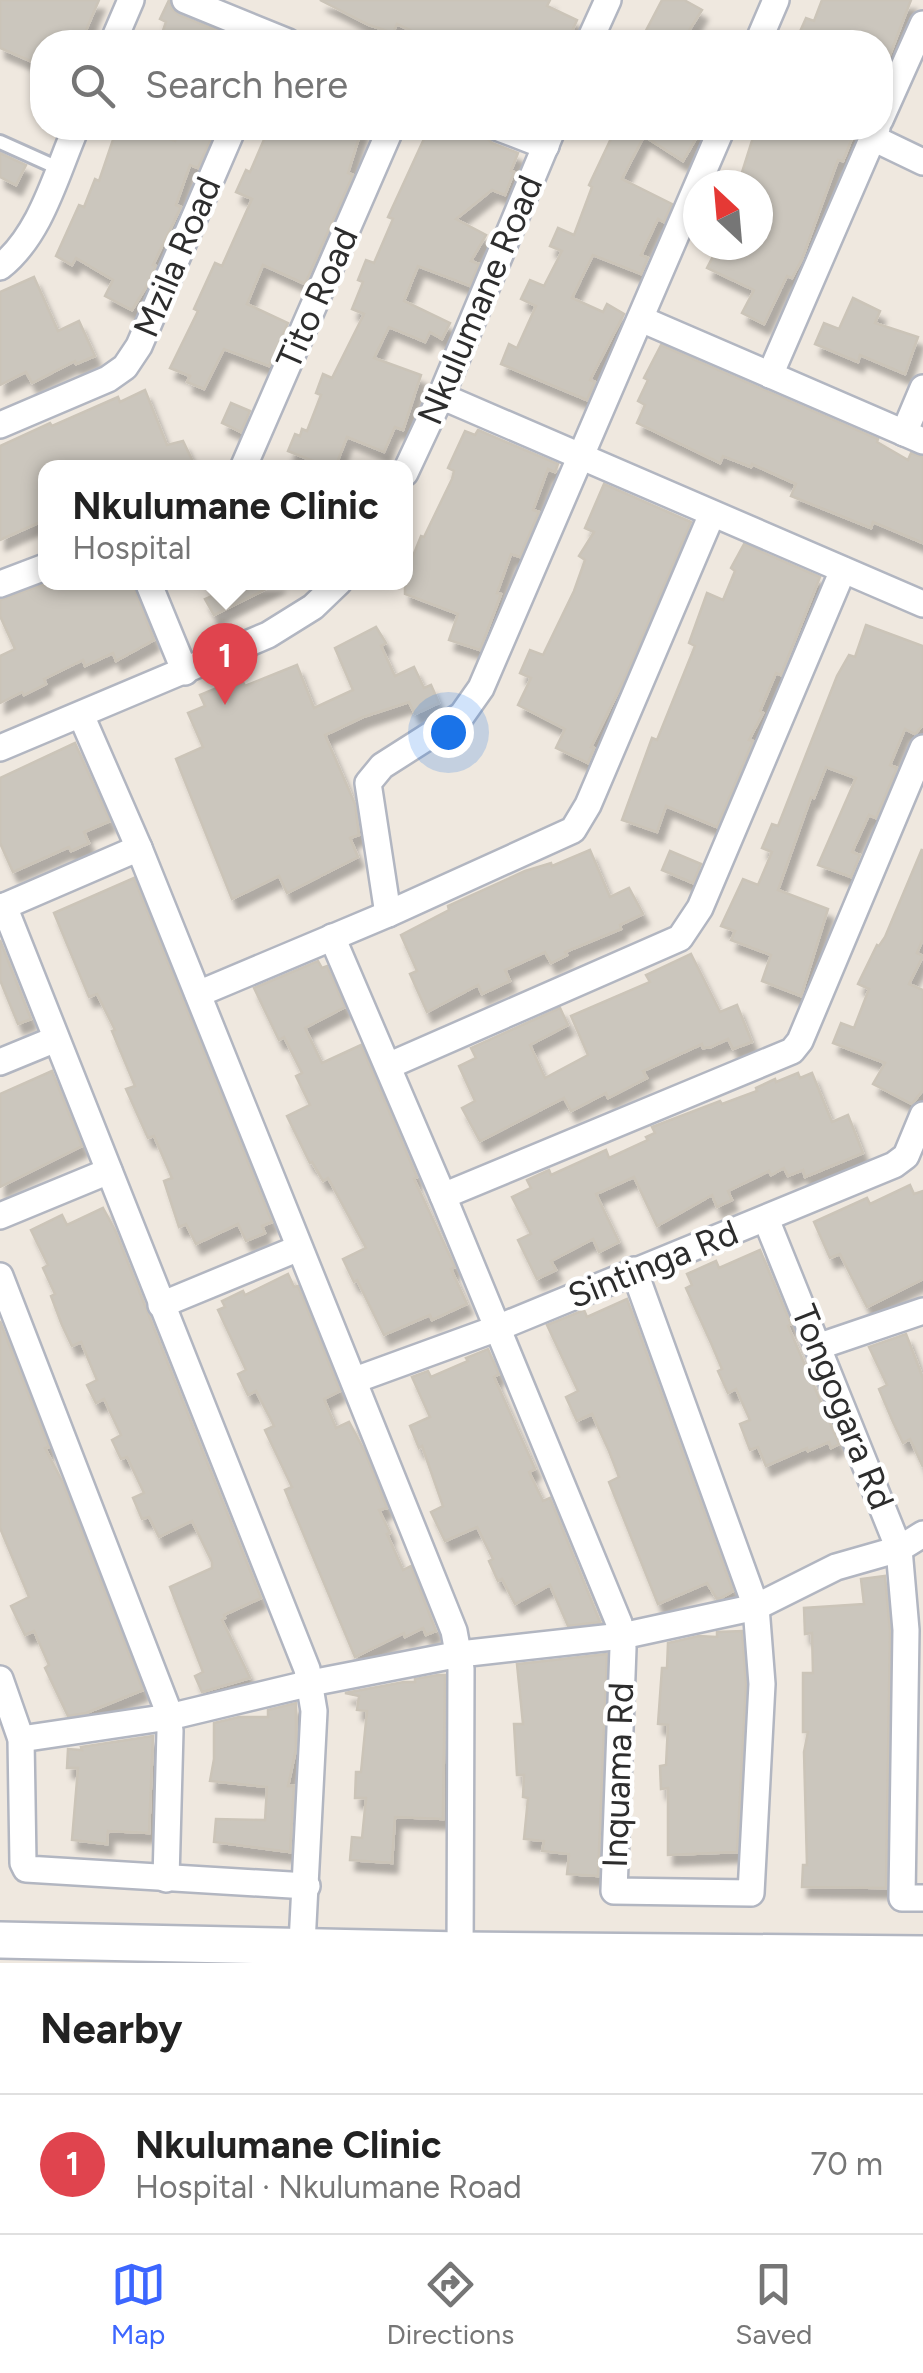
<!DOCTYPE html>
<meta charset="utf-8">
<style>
body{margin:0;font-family:Figtree,sans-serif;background:#f2f2f2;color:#222}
.compass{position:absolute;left:683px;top:170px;width:90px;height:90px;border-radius:50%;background:#fff;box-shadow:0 2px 8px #0004;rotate:334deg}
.you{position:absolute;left:448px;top:732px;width:35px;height:35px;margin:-25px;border:8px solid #fff;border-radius:50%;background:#1a73e8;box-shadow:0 0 0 15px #1a73e833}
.badge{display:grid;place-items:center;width:65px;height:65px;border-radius:50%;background:#3c66ff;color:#fff;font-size:32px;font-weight:700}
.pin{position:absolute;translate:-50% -82px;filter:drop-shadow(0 2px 5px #0008)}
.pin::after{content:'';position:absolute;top:52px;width:35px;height:30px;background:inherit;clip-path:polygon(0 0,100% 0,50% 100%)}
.popup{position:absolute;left:38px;top:460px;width:375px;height:130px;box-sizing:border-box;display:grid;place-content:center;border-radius:20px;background:#fff;filter:drop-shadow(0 2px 8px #0005);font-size:32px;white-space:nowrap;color:#767676}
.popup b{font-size:38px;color:#222}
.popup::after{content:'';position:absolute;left:50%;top:100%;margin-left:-20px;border:20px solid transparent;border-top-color:#fff}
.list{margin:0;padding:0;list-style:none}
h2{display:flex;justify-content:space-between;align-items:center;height:130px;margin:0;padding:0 40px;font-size:42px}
h2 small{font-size:32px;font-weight:400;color:#767676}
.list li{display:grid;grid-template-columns:65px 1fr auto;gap:30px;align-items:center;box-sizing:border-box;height:140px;padding:0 40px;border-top:2px solid #e0e0e0}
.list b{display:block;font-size:38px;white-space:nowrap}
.list p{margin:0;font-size:32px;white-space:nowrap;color:#767676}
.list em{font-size:32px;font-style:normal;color:#767676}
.icon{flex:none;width:55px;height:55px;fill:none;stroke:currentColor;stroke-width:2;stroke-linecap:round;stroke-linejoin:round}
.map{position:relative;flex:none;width:923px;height:1963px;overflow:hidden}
.search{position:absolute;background:#fff;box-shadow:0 2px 8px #0004;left:30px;right:30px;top:30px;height:110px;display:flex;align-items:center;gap:25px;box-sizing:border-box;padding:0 35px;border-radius:40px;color:#767676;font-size:38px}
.sheet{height:270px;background:#fff}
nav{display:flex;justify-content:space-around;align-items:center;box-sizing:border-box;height:140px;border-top:2px solid #e0e0e0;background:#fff;font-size:28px;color:#767676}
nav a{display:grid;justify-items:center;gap:5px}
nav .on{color:#3c66ff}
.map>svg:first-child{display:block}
.building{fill:#cbc6bd;stroke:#cbc4b8;stroke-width:2.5;filter:url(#shadow)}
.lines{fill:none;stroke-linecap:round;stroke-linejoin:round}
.lane-casing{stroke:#b2b6c1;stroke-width:18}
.street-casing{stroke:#b2b6c1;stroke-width:30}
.secondary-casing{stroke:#b2b6c1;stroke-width:40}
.lane{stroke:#fff;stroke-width:12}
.street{stroke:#fff;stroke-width:25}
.secondary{stroke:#fff;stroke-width:35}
.labels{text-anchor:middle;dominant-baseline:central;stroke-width:9;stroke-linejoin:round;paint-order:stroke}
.street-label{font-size:35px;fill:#2d2d2d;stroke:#fff}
</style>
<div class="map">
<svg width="923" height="1963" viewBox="0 0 923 1963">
<defs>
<filter id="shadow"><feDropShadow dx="5.5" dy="10" stdDeviation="2.5" flood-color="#0004"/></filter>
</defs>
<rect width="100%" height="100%" fill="#efe8df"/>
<g class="building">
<polygon points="0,0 99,0 81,42 42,42 42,66 0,48"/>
<polygon points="169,0 172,9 179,15 246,42 159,42 166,22 160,19"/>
<polygon points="320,0 550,0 547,6 577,20 567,42 435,42 397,24 393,33 369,25"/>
<polygon points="662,0 684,0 702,10 682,42 640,42"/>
<polygon points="822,0 911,0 881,78 880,42 812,42 798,36 806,18 814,21"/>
<polygon points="117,128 139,128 175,141 180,128 216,128 198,168 190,165 176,205 181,207 153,265 156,266 148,284 132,310 105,296 113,280 76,258 72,265 56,256 79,205 84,207 95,179 99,181"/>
<polygon points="269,128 362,128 348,173 353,175 305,284 263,265 247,304 288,323 269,366 224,349 204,389 187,382 190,376 170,368 198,311 194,309 215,263 222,266 252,199 236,192 246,170 250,172"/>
<polygon points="429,128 483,128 486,137 492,143 518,153 511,171 514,172 505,195 492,190 456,219 486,235 471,261 479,264 470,286 418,266 404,301 450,323 442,339 430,332 425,342 389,327 374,358 421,375 403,430 395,427 384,452 347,437 335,468 330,468 288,451 295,434 300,436 302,429 307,431 321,395 316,393 323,374 332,378 364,314 352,309 363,282 358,280 366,260 374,263 393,219 388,217"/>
<polygon points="616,128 702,128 683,161 644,136 622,179 672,204 664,222 658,219 641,255 648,258 641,274 593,255 572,298 603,312 607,304 624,314 590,380 595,382 587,400 501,364 509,344 517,348 536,306 521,299 530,280 544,286 562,251 550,246 558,228 574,235 592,187 589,185"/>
<polygon points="756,128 856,128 843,161 838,160 802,259 792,278 787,276 764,324 742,313 754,290 707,268 719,245 758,245 758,185 738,185"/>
<polygon points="0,153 26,165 16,185 0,177"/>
<polygon points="34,277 58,331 79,321 95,356 76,364 75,361 32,383 26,372 0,385 0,292"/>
<polygon points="853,298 880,311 875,323 918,337 905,374 860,355 858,362 815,344 824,323 839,329"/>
<polygon points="661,345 878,439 877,442 908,460 911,453 923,457 923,543 873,522 871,528 791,496 796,484 752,464 751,467 723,456 720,463 637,423 645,405 638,401 648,380 644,378"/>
<polygon points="145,390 167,445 183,441 196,468 45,468 45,520 0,540 0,446 50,423 52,426 118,397 120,402"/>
<polygon points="231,403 250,411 241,432 222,423"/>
<polygon points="478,430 558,464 555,472 548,469 533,510 539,512 520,557 511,554 497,593 501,594 480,650 449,640 458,614 405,594 405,564 409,566 421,536 424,537 452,479 454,471 448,468 465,431 475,435"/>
<polygon points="604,484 691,522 624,680 591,747 594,748 588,763 556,748 565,729 518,705 531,678 520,673 530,650 543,655 574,591 585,560 579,556 594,532 585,528"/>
<polygon points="744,544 820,577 781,675 776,673 760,711 763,713 749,740 753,741 717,827 666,806 657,832 622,820 652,738 657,740 695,646 689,643 707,593 723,600 735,571 731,568"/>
<polygon points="50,582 132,582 154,640 116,661 113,653 85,666 83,660 44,679 46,684 24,695 22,692 0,703 0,656 15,649 0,616 0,600"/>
<polygon points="205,582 280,582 214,615 205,599 212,596"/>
<polygon points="866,625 923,646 923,725 915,734 905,729 890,765 897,768 876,818 869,815 852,852 860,855 851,877 818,865 856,778 826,767 814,798 811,797 778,890 828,909 801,996 762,981 771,955 731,940 735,931 721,926 743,879 758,885 772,852 762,848 772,824 778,826 837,676 849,655 855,657"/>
<polygon points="376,627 386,643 381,646 395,676 414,667 424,688 431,685 439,703 415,714 409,702 363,717 325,735 355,804 359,835 350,838 358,857 287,893 279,876 232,899 176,759 203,747 188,713 205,706 200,695 241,678 245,686 297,665 314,708 353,690 335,648"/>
<polygon points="75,743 110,821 84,832 89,843 71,851 69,847 13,872 0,843 0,778"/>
<polygon points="922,849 923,939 917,953 923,956 909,984 923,990 923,1090 912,1104 873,1084 885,1063 833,1043 841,1023 854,1028 869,989 858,984 877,945 879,946 885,937"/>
<polygon points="590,850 610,897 629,888 643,914 620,925 621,929 565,952 567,955 551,963 545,952 505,970 510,981 482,994 478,985 427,1012 410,974 417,971 401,935 449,910 448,906 525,871 551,863 552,866"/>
<polygon points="670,851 701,864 693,883 662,870"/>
<polygon points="134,878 272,1222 262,1226 265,1233 246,1241 238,1224 196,1244 186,1224 179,1227 164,1181 172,1178 154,1136 148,1138 126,1089 135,1086 112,1031 115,1030 97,994 89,997 54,913"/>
<polygon points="0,940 31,1019 18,1024 0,980"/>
<polygon points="691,954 720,1012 737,1005 752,1042 733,1049 728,1039 711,1047 703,1048 702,1044 643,1071 647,1078 608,1098 606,1093 571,1111 564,1098 480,1141 462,1108 475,1101 459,1066 476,1058 471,1048 560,1008 568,1025 530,1045 545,1078 588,1055 571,1016 650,982 646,975"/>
<polygon points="318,961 322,968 327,966 345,1007 305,1028 322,1063 361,1045 417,1177 414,1179 455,1267 451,1269 467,1304 432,1320 430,1315 384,1335 357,1280 354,1282 343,1259 366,1248 328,1178 323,1181 312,1162 310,1163 287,1116 310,1105 296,1076 302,1073 284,1037 279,1040 254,988"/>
<polygon points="52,1071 82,1146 0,1187 0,1094"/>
<polygon points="798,1073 800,1078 812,1073 832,1122 848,1115 863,1153 805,1177 803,1170 788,1176 784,1168 771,1175 769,1171 728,1191 732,1200 717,1207 712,1195 657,1226 634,1177 596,1194 619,1242 599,1252 593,1239 551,1261 556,1270 537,1279 518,1240 531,1234 512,1197 531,1188 527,1180 549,1170 551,1175 606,1150 609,1158 648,1140 646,1137 655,1133 652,1127 720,1101 722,1104 757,1091 756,1088 775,1079 776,1082"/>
<polygon points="910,1185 914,1194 923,1191 923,1279 867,1307 840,1254 830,1258 814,1222 867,1198 870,1204"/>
<polygon points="103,1208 115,1230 261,1598 224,1615 225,1618 222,1620 250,1678 202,1692 195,1676 203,1672 170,1587 212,1568 212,1562 192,1521 159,1537 149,1517 142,1519 133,1498 144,1493 127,1457 121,1459 112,1440 121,1435 104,1399 96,1403 87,1385 97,1380 81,1342 72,1346 62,1325 51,1296 55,1294 43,1268 48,1265 31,1230 62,1215 67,1225"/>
<polygon points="760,1250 791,1324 788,1326 839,1444 831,1448 829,1442 808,1451 807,1448 766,1466 758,1447 750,1450 740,1424 750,1420 736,1389 728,1393 718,1371 722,1369 711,1343 686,1288 692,1285 687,1274 716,1261 719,1268"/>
<polygon points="288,1274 294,1287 298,1286 340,1391 324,1399 336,1428 349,1422 365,1452 387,1508 379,1510 390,1533 387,1534 403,1570 411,1566 436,1631 426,1635 423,1628 405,1637 404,1633 355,1657 285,1490 292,1487 265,1430 274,1426 256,1391 248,1395 238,1374 246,1370 218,1310 225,1307 222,1301 243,1291 245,1295"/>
<polygon points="627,1299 733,1591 721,1598 717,1599 707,1583 658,1604 609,1482 619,1477 609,1451 592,1414 577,1421 566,1397 578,1391 547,1325 584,1310 587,1317"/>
<polygon points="0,1321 49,1447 45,1448 63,1483 143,1690 86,1713 68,1716 45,1668 49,1665 34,1631 25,1635 11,1606 29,1597 0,1528"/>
<polygon points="906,1334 923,1378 923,1467 910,1439 903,1443 893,1422 879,1389 887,1385 869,1347"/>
<polygon points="488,1349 499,1374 494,1377 535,1469 529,1472 543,1501 550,1498 600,1622 568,1626 550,1585 515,1604 502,1579 498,1581 489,1561 493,1559 477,1527 445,1541 431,1512 443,1506 422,1446 419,1448 410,1426 430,1417 412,1377 428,1371 431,1377 468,1361 466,1358"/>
<polygon points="885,1576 890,1631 886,1888 802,1887 803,1865 807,1865 804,1752 808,1732 803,1732 803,1673 813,1673 812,1633 805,1634 804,1608 864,1604 861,1579"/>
<polygon points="742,1631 746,1684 737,1852 668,1855 668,1788 661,1789 660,1766 666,1765 668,1725 658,1724 662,1668 667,1668 668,1643 699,1636 717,1637 717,1632"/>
<polygon points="607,1654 598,1876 567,1874 569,1854 542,1851 544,1841 524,1839 528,1798 523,1797 524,1775 517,1775 514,1724 523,1724 517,1664"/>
<polygon points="438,1675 445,1675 443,1819 395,1817 392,1863 350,1860 352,1837 362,1838 366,1798 355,1798 356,1772 361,1772 367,1711 357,1710 359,1696 345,1693 404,1682 415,1682 415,1679"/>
<polygon points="296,1703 296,1749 288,1786 294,1786 290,1852 214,1842 216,1819 265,1820 267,1787 210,1781 214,1759 214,1723 239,1717 268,1717 268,1710"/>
<polygon points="153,1736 149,1833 108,1831 107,1844 72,1840 78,1768 67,1768 68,1749 82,1750 81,1747"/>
</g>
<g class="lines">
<defs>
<polyline id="lane" points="0,142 58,168"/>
<g id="street">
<polyline points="185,0 288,42"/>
<polyline points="113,42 131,0"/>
<polyline points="589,42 608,0"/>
<polyline points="758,42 776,0"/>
<polyline points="880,120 923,24"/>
<polyline points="499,128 546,146"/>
<polyline points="873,138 923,162"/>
<path d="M0,267c41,-32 56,-93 76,-139"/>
<polyline points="641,319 923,441"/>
<polyline points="770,375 877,128"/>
<polyline points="441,396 923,604"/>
<polyline points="0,425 108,379 125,367 139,346 233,128"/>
<polyline points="904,433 923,388"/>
<polyline points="243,468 391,128"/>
<polyline points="405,473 441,396 553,128"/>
<polyline points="148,582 185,672"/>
<polyline points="0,584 45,567"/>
<polyline points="81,715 139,848 454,1631 461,1669 460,1963"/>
<polyline points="0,748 268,635 313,607 339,582"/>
<polyline points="4,906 307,1669 314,1711 301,1963"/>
<polyline points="0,908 139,848"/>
<polyline points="388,914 368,783 382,766 462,715 481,688 722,128"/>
<polyline points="332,937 443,1196 619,1623 623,1648 614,1891 751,1893 762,1684 756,1607 634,1270"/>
<polyline points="198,994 388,914 573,830 588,805 712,514"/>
<polyline points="0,1062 56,1039"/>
<polyline points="388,1066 680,938 700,908 843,570"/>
<polyline points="443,1196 792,1051 800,1041 923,748"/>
<polyline points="0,1216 109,1171"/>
<polyline points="766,1219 899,1549 906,1630 902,1898 923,1898"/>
<polyline points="0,1276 166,1705 170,1731 166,1879"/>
<polyline points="161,1305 299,1248"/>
<polyline points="820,1346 923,1311"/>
<polyline points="355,1380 495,1329 894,1165 906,1156 923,1115"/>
<polyline points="0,1679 21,1739 23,1863 26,1869 307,1886"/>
<polyline points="21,1739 169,1717 311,1683 460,1654 622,1636 756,1607 836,1567 899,1549 923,1534"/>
</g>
<polyline id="secondary" points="0,1940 460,1950 923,1954"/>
</defs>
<use href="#lane" class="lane-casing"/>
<use href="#street" class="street-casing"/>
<use href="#secondary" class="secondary-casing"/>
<use href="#lane" class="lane"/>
<use href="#street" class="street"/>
<use href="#secondary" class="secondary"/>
</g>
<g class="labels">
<g class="street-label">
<text transform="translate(177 257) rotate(-67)">Mzila Road</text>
<text transform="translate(317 298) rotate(-66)">Tito Road</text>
<text transform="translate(480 300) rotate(-67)">Nkulumane Road</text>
<text transform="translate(653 1264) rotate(-22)">Sintinga Rd</text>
<text transform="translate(843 1407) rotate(68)">Tongogara Rd</text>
<text transform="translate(618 1775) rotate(-88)">Inquama Rd</text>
</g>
</g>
</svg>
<svg class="compass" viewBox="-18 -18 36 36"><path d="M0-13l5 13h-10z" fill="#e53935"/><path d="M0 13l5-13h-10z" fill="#767676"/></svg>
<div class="you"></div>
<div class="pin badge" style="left:225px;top:705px;background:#e0444e">1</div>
<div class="popup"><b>Nkulumane Clinic</b>Hospital</div>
<div class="search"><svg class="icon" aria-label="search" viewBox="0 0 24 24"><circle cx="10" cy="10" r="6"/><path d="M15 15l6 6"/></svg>Search here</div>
</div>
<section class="sheet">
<h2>Nearby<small></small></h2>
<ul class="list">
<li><span class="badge" style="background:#e0444e">1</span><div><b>Nkulumane Clinic</b><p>Hospital · Nkulumane Road</p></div><em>70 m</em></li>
</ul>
</section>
<nav>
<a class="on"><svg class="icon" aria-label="map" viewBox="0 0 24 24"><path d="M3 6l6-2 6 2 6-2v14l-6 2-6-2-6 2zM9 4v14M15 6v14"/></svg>Map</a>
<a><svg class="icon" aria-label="directions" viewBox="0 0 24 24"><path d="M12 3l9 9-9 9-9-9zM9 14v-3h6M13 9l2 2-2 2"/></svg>Directions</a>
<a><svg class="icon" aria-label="saved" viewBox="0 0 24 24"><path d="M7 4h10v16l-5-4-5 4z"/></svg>Saved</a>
</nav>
